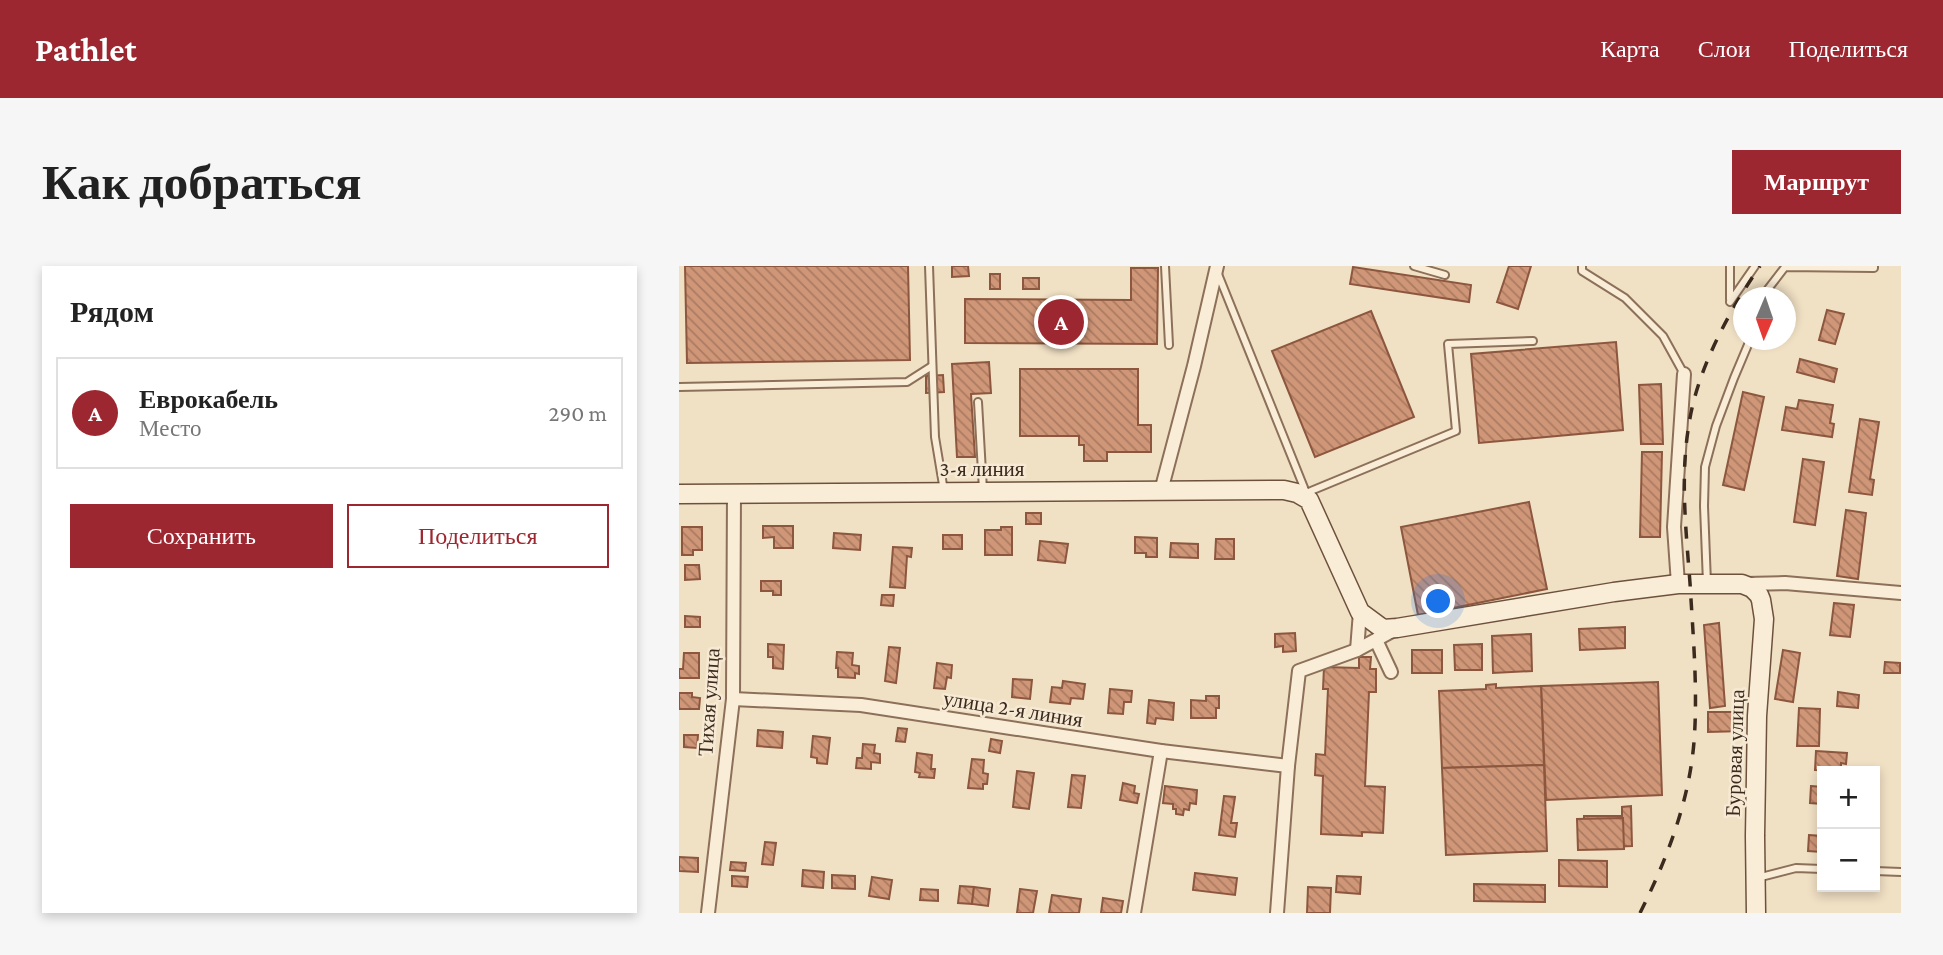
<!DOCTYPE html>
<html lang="ru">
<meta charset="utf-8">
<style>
body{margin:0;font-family:"Crimson Pro",serif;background:#f6f6f6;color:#222}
.controls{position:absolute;right:21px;bottom:21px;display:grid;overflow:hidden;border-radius:0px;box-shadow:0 4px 10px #0003}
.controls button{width:63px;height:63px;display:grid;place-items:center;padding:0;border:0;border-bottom:2px solid #e0e0e0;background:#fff;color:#222;font:35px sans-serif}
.compass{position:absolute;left:1054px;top:21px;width:63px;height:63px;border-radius:50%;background:#fff;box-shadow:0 4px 10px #0003;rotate:182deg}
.you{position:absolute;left:760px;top:336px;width:24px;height:24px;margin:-18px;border:5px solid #fff;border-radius:50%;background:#1a73e8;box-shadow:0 0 0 10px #1a73e833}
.badge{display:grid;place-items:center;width:46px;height:46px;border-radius:50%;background:#9d2730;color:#fff;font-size:23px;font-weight:700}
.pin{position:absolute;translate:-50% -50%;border:4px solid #fff;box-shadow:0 2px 7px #0006}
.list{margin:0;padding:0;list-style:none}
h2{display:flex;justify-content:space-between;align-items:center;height:91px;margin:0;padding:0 28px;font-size:30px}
h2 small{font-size:23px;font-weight:400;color:#767676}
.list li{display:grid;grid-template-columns:46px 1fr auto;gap:21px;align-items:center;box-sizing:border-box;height:112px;margin:0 14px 14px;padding:0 14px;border:2px solid #e0e0e0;border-radius:0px}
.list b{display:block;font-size:26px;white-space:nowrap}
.list p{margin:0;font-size:23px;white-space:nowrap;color:#767676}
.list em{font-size:23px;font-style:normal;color:#767676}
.actions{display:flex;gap:14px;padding:21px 28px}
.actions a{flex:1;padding:16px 0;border:2px solid #9d2730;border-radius:0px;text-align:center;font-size:24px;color:#9d2730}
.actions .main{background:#9d2730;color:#fff}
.map{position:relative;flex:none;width:1222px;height:647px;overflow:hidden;border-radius:0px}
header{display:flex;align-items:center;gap:42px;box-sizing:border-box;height:98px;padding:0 35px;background:#9d2730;color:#fff}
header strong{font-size:33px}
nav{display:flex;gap:38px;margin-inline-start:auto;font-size:24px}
.intro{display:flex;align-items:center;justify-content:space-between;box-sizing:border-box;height:168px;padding:0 42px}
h1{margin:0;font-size:49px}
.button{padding:18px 32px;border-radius:0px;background:#9d2730;color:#fff;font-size:24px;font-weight:700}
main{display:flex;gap:42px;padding:0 42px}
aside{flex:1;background:#fff;border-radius:0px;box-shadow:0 4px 10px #0003}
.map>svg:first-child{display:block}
.building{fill:url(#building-back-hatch);stroke:#8c573e;stroke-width:2}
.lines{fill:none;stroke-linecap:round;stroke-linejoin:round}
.lane-casing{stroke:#8c7059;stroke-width:10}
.street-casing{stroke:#8c7059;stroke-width:16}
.secondary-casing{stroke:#6d513d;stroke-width:21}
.lane{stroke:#faedd8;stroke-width:6}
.street{stroke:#faedd8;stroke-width:12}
.secondary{stroke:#faedd8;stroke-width:18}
.rail{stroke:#3b2a1e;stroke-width:3.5;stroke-dasharray:12 12;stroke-linecap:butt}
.labels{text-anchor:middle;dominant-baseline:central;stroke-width:5;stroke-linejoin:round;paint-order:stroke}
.street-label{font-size:21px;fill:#3b2a1e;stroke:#f7ead4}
</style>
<header>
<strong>Pathlet</strong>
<nav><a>Карта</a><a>Слои</a><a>Поделиться</a></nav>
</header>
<div class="intro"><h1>Как добраться</h1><a class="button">Маршрут</a></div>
<main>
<aside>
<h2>Рядом<small></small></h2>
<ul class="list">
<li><span class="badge">A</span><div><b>Еврокабель</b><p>Место</p></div><em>290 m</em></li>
</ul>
<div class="actions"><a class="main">Сохранить</a><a>Поделиться</a></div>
</aside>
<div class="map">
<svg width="1222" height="647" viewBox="0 0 1222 647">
<defs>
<pattern id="building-back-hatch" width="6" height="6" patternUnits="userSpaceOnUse" patternTransform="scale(1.75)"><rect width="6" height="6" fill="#d09678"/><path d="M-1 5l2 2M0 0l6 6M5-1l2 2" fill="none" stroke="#aa7b62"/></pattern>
</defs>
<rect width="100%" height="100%" fill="#f0e0c4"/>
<g class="building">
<polygon points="6,0 229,0 231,94 8,97"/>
<polygon points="273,0 289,0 290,10 273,11"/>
<polygon points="830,0 852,0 839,43 818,36"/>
<polygon points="674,1 792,19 790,36 671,18"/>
<polygon points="452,2 479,2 478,78 286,77 286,33 452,34"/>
<rect x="311" y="8" width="10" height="15"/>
<rect x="344" y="12" width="16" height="11"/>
<polygon points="1148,44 1165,48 1156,78 1140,74"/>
<polygon points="692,45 735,151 636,191 593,85"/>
<polygon points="937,76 944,164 800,177 792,88"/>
<polygon points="1121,93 1158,103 1155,116 1118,106"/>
<polygon points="310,96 312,127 292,128 296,191 278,191 273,98"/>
<polygon points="341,103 459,103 459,159 472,159 472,186 428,186 428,195 405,195 405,179 400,179 400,170 341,170"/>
<polygon points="264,109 265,126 247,127 247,110"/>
<polygon points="982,118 984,178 962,178 960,119"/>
<polygon points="1064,126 1085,131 1065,224 1044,219"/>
<polygon points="1120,134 1154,139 1151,157 1155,158 1153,171 1103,164 1107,141 1118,143"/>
<polygon points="1181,153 1200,156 1191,213 1195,214 1193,229 1170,226"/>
<polygon points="963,186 983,186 981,271 961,271"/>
<polygon points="1124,193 1145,196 1136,259 1115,256"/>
<polygon points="850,236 868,323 739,349 722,261"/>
<polygon points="1167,244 1187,247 1179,313 1158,310"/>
<rect x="347" y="247" width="15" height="11"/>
<polygon points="84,260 114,260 114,282 95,282 95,271 84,272"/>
<polygon points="3,261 23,261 23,284 14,284 14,289 3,289"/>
<polygon points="322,261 333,261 333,289 306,289 306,264 322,264"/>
<polygon points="155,267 182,269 181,284 154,282"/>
<rect x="264" y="269" width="19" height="14"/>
<polygon points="456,271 478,272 478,291 467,291 467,287 456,287"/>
<polygon points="537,273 555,273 555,293 536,293"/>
<polygon points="361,275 389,278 386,297 359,294"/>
<polygon points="492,277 519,278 519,292 491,291"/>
<polygon points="214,281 233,282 232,291 228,290 226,322 211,321"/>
<polygon points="6,299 20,299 21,313 6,314"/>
<polygon points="82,315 102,315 102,329 94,329 94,325 82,325"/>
<polygon points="203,329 215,329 214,340 202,339"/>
<polygon points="1155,337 1175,339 1171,371 1151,369"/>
<polygon points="6,350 21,351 21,361 6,361"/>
<polygon points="1040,357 1046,440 1031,442 1025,359"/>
<polygon points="946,361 946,382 901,384 900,363"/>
<polygon points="616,367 617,385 604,386 604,380 596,381 596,368"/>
<polygon points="852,368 853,405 814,407 813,370"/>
<polygon points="89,378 105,379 104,403 94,402 94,391 89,391"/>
<polygon points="803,378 803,404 776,404 775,379"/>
<polygon points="210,381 221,382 217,417 206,415"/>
<rect x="733" y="384" width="30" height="23"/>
<polygon points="1104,384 1121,387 1114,436 1096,433"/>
<polygon points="158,386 174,387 173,399 180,400 180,408 176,407 176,412 159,411 159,402 157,402"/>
<polygon points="5,387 20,387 20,412 0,412 0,403 4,403"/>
<polygon points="680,391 692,391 691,403 697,403 697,426 690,426 686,520 706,521 704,567 683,566 683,570 642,568 644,510 636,509 637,488 646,489 649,423 644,423 645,401 680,402"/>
<polygon points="1206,396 1221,397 1221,407 1205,407"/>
<polygon points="258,397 273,399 272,412 268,411 266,423 255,422"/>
<polygon points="334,413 353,414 351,433 333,431"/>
<polygon points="384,415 406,418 404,433 392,432 391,438 371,436 373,421 383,422"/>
<polygon points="979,416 983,529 867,534 862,420"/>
<polygon points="817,418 817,422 862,420 865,499 763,502 760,425 807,423 807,419"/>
<polygon points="431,423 453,425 452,436 445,436 444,448 429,447"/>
<polygon points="1159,426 1180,429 1179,442 1158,440"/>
<polygon points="0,427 13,427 13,431 21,432 20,443 0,443"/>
<polygon points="527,430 540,430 540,442 537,442 537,452 512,452 512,434 527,435"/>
<polygon points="470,434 495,437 494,454 477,452 476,458 468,457"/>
<polygon points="1120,442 1141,443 1140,480 1118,480"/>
<polygon points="1029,446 1065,446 1065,465 1029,466"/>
<polygon points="219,462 228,463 226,476 217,475"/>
<polygon points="79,464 104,466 103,482 78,480"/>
<polygon points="5,469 19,469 18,482 5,481"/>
<polygon points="134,470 151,472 148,498 138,497 138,492 132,491"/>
<polygon points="312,473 323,475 321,487 310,485"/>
<polygon points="184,478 196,479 195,487 201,488 201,497 192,496 192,503 177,502 178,492 183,492"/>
<polygon points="1137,485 1168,487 1167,498 1162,497 1162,503 1159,502 1158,505 1136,504"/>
<polygon points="238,487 253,489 252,503 256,503 255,512 240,511 241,507 236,506"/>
<polygon points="293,493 305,494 304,507 309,508 308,518 304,518 304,523 289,522"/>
<polygon points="865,499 868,585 767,589 763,502"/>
<polygon points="338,505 355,507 350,543 334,541"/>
<polygon points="393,509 406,510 402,542 389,541"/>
<polygon points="444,517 456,520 455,527 460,528 458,537 441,534"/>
<polygon points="486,520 518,524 517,538 511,537 510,544 505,543 504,549 497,548 497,543 494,543 494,538 484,537"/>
<polygon points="1132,520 1143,521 1143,538 1131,537"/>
<polygon points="545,530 556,531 552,557 558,557 556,571 540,569"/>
<polygon points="952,540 953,580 901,582 900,567 905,567 905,550 943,550 943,541"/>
<polygon points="944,552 945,583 899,584 898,553"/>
<polygon points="1130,569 1143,570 1143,586 1129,585"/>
<polygon points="86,576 97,577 94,599 83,598"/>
<polygon points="0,591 19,592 19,606 0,605"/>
<polygon points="880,594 928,595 928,621 880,620"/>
<polygon points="52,596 67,597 66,605 51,604"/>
<polygon points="124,604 145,606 144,622 123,620"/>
<polygon points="516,607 558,612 556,629 514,624"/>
<polygon points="153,609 176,610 176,623 153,622"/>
<polygon points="53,610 69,611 68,621 53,620"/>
<polygon points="658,610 682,611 681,628 657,626"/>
<polygon points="193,611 213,614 210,633 190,630"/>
<polygon points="795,618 866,619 866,636 795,635"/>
<polygon points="281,620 295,621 293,638 279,637"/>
<polygon points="295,621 311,623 309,640 293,638"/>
<polygon points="629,621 652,622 651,647 628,647"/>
<polygon points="242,623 259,624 259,635 241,634"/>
<polygon points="341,623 358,625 354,647 338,647"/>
<polygon points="373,629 402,633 400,647 370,647"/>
<polygon points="424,632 444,635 442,647 422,647"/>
</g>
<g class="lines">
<defs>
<g id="lane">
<polyline points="250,0 256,171 265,225"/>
<polyline points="486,0 490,79"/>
<polyline points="735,0 766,9"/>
<polyline points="903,0 903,5 946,32 984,70 1005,108"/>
<polyline points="539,8 628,229"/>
<polyline points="1086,32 1089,23 1106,1 1195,2 1195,0"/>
<polyline points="1051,33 1051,0"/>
<polyline points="1051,36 1076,0"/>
<polyline points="0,121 228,116 253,100"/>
<polyline points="299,136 304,224"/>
<polyline points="627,227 777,165 769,78 854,75"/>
<polyline points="1028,317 1025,240 1026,201 1037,160 1055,112 1071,74"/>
<polyline points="1196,605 1222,606"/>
<polyline points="1078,612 1117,602 1143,603"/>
</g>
<g id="street">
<polyline points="482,225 515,100 538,0"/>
<polyline points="999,318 995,261 1005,108"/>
<polyline points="1067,318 1106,317 1222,327"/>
<polyline points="697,374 712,406"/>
<polyline points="678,384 681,346"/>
<polyline points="54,433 182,439 482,485 609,500"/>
<polyline points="29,647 54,433 55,227"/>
<polyline points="455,647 482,485"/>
<polyline points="598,647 609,500 620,405 678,384 715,364"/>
</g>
<polyline id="secondary" points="0,228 605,224 618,227 630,234 681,346 704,363 718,362 935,326 999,318 1063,318 1073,322 1080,329 1082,334 1085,353 1078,450 1076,570 1077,647"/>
</defs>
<use href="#lane" class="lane-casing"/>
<use href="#street" class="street-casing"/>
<use href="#secondary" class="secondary-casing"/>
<use href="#lane" class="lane"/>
<use href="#street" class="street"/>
<use href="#secondary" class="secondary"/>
<path class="rail" d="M961,647c27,-54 49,-111 54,-171 4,-52 -1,-107 -4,-159 -4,-53 -10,-106 -1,-159 8,-54 40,-113 71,-158"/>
</g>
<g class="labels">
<g class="street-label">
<text x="303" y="203">3-я линия</text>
<text transform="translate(30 436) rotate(-86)">Тихая улица</text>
<text transform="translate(334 443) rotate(9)">улица 2-я линия</text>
<text transform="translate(1056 487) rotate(-88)">Буровая улица</text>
</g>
</g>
</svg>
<div class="controls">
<button>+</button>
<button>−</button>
</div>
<svg class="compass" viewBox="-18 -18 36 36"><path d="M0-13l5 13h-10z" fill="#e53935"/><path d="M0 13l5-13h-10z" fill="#767676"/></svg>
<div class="you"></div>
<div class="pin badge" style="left:382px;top:56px">A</div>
</div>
</main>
